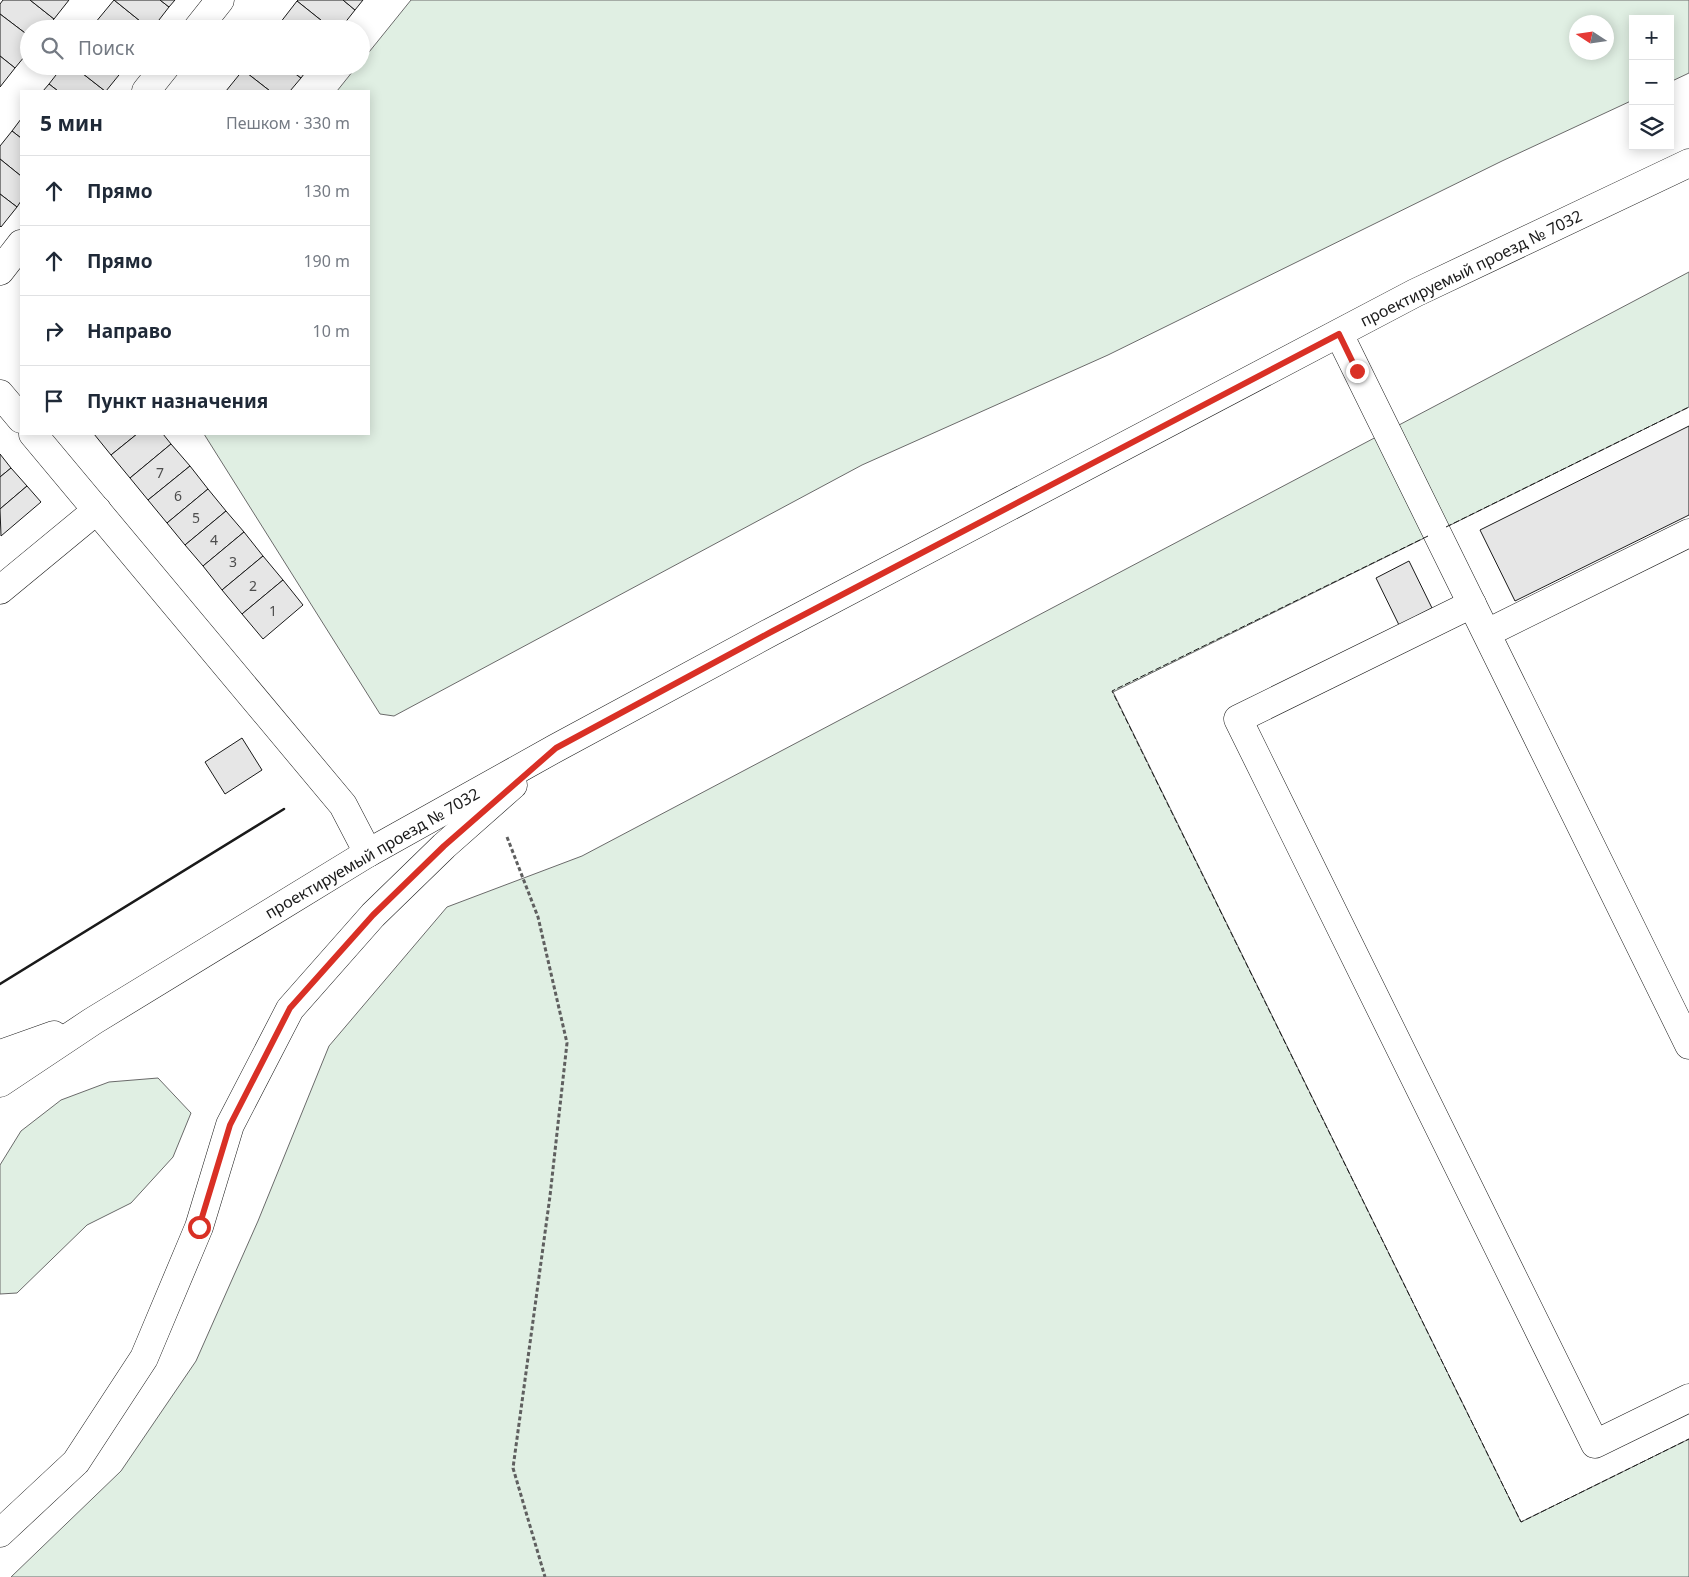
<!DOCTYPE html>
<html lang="ru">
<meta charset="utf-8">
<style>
body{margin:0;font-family:"Noto Sans",sans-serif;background:#f6f6f7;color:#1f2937}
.controls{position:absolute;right:15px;top:15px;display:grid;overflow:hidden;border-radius:0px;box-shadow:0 2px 12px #0003}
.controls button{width:45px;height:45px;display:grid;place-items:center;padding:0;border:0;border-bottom:1px solid #e0e1e3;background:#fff;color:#1f2937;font:25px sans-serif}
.compass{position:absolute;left:1569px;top:15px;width:45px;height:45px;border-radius:50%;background:#fff;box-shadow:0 2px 12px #0003;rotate:282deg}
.stop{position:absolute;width:15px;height:15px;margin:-11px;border:4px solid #d93025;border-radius:50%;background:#fff}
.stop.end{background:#d93025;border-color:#fff;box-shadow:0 1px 5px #0008}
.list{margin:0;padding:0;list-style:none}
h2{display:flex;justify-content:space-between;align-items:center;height:65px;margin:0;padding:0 20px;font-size:21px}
h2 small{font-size:16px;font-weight:400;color:#747a83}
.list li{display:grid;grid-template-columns:32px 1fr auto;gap:15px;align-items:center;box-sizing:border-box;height:70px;padding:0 20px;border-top:1px solid #e0e1e3}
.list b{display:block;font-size:19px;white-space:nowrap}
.list em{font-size:16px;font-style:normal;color:#747a83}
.icon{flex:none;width:28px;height:28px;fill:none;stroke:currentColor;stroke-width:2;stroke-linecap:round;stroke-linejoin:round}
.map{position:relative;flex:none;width:1689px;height:1577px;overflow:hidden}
.search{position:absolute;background:#fff;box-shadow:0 2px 12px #0003;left:20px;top:20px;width:350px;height:55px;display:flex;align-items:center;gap:12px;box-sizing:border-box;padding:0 18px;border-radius:28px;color:#747a83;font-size:19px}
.panel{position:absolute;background:#fff;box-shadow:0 2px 12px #0003;left:20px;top:90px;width:350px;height:345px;border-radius:0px}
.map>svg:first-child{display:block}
.green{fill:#e0efe3;stroke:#6a6a6a;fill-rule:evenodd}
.building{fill:#e6e6e6;stroke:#1a1a1a}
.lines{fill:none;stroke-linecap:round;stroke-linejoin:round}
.minor-casing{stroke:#1a1a1a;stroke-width:29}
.major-casing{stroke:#1a1a1a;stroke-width:29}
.path{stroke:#5f5f5f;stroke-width:3;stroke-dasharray:4 2.5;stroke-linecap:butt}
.minor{stroke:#fff;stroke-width:28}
.major{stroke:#fff;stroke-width:28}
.fence{stroke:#1a1a1a;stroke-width:1;stroke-dasharray:6 2.5;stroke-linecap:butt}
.wall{stroke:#1a1a1a;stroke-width:2.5}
.route{stroke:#d93025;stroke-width:6}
.labels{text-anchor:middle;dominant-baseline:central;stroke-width:4;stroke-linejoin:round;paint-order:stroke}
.number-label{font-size:14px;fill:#4d4d4d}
.street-label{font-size:16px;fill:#1a1a1a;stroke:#fff}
</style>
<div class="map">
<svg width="1689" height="1577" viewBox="0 0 1689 1577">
<rect width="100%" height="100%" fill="#fff"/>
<g class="green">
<path d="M411,0h1278v73l-19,9v-63h-37v81l-131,61 -394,194 -246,110 -468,251 -14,-2 -176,-280h165v-343h-32l20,-25h4v-4zM1606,22v30h-30v-30z"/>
<polygon points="1689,272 1689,407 1113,692 1521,1522 1689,1439 1689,1577 11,1577 121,1471 196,1361 258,1221 329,1046 447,907 582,856"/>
<polygon points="158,1078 191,1113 173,1157 131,1203 87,1225 17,1293 0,1294 0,1165 21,1131 61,1100 109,1082"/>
</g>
<g class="building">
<polygon points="3,0 30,0 54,19 46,29 29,29 29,36 0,14 0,4"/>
<polygon points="30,0 69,0 54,19"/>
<polygon points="114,0 150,29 102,29 95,23"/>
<polygon points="114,0 160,0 169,7 152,29 150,29"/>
<polygon points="160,0 175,0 169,7"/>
<polygon points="298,0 343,0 355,10 340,29 332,29 297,1"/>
<polygon points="343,0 363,0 355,10"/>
<polygon points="297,1 332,29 287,29 280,23"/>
<polygon points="0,14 29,36 29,51 15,68 0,56"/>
<polygon points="0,56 15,68 0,87"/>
<polygon points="63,66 73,66 105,91 58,91 49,84"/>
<polygon points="73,66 119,66 123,70 106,91 105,91"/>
<polygon points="246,66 285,66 301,78 290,91 270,91 243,70"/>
<polygon points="285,66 310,66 301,78"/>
<polygon points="243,70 270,91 226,91"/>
<polygon points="49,84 58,91 43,91"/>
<polygon points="21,119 21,138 12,131"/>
<polygon points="12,131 21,138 21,176 0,159 0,146"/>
<polygon points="0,159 21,176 21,201 17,207 0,194"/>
<polygon points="0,194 17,207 1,227 0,226"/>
<polygon points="1689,426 1689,515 1515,601 1480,530"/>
<polygon points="94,434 137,434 111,455"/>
<polygon points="137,434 163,434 171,444 130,478 111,455"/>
<polygon points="171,444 190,466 148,500 130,478"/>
<polygon points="0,454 11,468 0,477"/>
<polygon points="190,466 208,489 167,523 148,500"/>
<polygon points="11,468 27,486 0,509 0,477"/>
<polygon points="27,486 41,502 1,536 0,509"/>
<polygon points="208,489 226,511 185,545 167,523"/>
<polygon points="226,511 244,532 203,566 185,545"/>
<polygon points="244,532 263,556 222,590 203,566"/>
<polygon points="263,556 283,580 242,614 222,590"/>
<polygon points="1409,561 1432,608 1399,625 1376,578"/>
<polygon points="283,580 303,605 263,639 242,614"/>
<polygon points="242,738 262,770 225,794 205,762"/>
</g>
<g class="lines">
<defs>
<g id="minor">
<polyline points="197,29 220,0"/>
<polyline points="146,91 166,66"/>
<polyline points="0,271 21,244"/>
<polyline points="1339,334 1689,1045"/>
<polyline points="0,394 21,419"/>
<polyline points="33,434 343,805 368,853"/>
<polyline points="0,590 97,510"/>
<polyline points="1472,604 1238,719 1595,1444 1689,1398"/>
<polyline points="1487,633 1689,533"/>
</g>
<g id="major">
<polyline points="0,1054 54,1035"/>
<polyline points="0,1083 93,1021 368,853 556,748 771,632 1415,293 1689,163"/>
<polyline points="0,1533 76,1462 144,1358 199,1227 230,1125 290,1009 373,915 444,846 513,785"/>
</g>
</defs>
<use href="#minor" class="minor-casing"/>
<use href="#major" class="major-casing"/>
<polyline class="path" points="507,837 538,917 567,1043 550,1196 513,1468 545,1577"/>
<use href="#minor" class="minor"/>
<use href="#major" class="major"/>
<g class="fence">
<polyline points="1446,527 1689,407"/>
<polyline points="1428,536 1112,691 1521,1522 1689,1439"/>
</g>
<polyline class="wall" points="0,984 284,809"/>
</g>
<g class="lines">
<polyline class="route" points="199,1227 230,1125 290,1008 373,915 444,846 556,748 771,632 1339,334 1357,371"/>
</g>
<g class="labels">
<g class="number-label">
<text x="160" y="472">7</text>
<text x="178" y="495">6</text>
<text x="196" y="517">5</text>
<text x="214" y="539">4</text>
<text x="233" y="561">3</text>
<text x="253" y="585">2</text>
<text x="273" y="610">1</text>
</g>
<g class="street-label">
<text transform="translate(1471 268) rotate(-26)">проектируемый проезд № 7032</text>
<text transform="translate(372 853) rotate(-30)">проектируемый проезд № 7032</text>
</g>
</g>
</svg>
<div class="controls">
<button>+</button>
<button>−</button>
<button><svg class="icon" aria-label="layers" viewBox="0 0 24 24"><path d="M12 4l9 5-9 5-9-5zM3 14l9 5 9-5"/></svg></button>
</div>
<svg class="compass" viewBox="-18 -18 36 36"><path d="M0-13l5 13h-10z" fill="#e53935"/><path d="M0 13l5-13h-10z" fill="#747a83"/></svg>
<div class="stop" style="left:199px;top:1227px"></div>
<div class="stop end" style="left:1357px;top:371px"></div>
<div class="search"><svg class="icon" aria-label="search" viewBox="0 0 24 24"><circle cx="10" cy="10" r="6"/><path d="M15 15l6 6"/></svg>Поиск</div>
<section class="panel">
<h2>5 мин<small>Пешком · 330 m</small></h2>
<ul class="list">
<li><svg class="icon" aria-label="ahead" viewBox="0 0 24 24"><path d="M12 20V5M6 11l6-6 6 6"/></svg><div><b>Прямо</b></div><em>130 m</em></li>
<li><svg class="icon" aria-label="ahead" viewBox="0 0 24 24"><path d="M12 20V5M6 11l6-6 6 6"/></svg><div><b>Прямо</b></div><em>190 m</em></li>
<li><svg class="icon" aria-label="right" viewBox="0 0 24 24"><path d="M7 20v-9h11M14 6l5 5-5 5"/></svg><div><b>Направо</b></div><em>10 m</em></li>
<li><svg class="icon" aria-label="arrive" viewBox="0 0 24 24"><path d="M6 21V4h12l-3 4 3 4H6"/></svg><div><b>Пункт назначения</b></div></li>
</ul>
</section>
</div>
